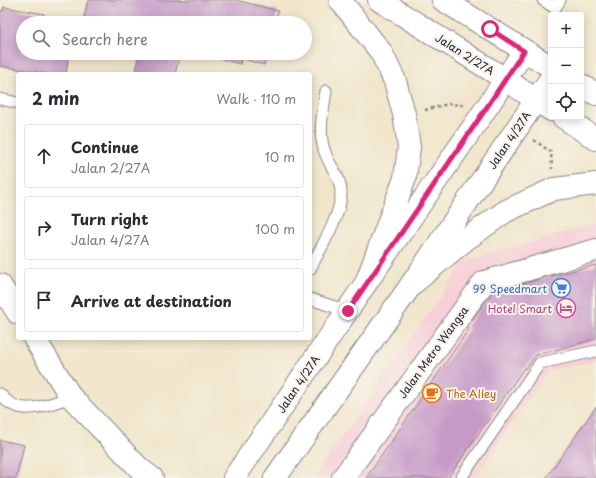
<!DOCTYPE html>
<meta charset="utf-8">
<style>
body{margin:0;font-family:"Playpen Sans",sans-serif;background:#f7f7f7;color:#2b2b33}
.controls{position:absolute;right:12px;top:12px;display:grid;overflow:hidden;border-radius:4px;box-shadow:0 2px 10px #0003}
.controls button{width:36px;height:36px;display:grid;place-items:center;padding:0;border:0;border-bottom:1px solid #e1e1e2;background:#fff;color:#2b2b33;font:20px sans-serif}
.stop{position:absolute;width:12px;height:12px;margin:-9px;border:3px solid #db2777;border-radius:50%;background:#fff}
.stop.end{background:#db2777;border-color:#fff;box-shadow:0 1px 4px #0008}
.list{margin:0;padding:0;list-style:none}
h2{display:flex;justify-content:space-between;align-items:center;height:52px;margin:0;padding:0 16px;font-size:17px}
h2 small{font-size:13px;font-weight:400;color:#7c7c81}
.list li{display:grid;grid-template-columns:26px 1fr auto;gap:12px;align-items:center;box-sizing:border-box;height:64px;margin:0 8px 8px;padding:0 8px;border:1px solid #e1e1e2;border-radius:4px}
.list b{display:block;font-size:15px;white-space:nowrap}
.list p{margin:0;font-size:13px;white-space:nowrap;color:#7c7c81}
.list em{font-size:13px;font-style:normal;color:#7c7c81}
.icon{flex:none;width:22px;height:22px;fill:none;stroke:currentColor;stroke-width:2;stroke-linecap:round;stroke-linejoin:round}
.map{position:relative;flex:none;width:596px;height:478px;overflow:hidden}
.search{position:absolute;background:#fff;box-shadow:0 2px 10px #0003;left:16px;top:16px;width:296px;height:44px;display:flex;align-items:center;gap:10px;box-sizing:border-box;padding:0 14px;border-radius:22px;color:#7c7c81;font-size:15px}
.panel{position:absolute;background:#fff;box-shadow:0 2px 10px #0003;left:16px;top:72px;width:296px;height:268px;border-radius:4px}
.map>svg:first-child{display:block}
.built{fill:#f6cfd7}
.building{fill:#c69ac7}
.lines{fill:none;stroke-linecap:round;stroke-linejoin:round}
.service-casing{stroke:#8a8484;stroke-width:13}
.minor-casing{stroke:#8a8484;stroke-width:24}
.tertiary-casing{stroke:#8a8484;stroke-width:24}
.secondary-casing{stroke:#8a8484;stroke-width:24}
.path{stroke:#8a8484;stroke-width:2.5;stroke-dasharray:3 3;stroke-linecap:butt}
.service{stroke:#fff;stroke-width:11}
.minor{stroke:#fff;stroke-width:22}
.tertiary{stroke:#fff;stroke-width:22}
.secondary{stroke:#fff;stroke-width:22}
.route{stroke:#db2777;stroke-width:5}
.labels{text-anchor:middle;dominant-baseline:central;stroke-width:4;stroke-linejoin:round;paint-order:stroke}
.street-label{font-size:11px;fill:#22223b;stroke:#f7f3e8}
.shop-label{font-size:11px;fill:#366cbe;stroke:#f7f3e8;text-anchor:end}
.hotel-label{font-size:11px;fill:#b23c85;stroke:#f7f3e8;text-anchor:end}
.food-label{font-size:11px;fill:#c56008;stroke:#f7f3e8;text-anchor:start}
</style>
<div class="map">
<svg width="596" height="478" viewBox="0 0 596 478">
<rect width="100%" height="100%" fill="#f7f3e8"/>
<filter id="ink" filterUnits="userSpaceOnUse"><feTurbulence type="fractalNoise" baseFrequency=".025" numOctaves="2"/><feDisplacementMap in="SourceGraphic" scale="8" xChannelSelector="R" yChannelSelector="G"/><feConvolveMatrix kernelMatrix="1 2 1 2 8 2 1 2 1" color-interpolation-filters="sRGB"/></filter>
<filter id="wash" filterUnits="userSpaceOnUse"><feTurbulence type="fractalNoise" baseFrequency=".012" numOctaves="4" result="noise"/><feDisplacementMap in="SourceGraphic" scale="16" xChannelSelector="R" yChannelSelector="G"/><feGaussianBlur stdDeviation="0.9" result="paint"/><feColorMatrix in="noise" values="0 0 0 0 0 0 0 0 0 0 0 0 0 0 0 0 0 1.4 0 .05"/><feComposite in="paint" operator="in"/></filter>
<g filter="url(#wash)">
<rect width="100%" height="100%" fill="#f1e6cc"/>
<polygon class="built" points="596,224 596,361 547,371 475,478 313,478 466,260"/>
<g id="blocks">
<g class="building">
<polygon points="88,0 236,0 278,11 275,23 83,23"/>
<polygon points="4,7 44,14 43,21 54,23 23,23 23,53 69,53 66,74 48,74 0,66 0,11 3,11"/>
<polygon points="139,53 180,53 175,74 136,74"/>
<polygon points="201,53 267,53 264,65 241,58 240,64"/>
<polygon points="596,265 596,339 536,355 525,369 524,368 448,478 366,478 469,329 467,327 492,293 547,277"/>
<polygon points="596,407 596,478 546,478"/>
<polygon points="0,440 24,445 16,478 0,478"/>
</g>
</g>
</g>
<g filter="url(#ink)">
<use href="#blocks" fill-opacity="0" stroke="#8a8484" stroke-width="1"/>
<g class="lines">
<defs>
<g id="service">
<polyline points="543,0 555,8 560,0"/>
<polyline points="0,99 18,103"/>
<path d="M310,269c10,-20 32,-55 31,-77 0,-14 -10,-24 -15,-37 -9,-21 -3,-42 0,-64"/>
<polyline points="310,299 347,311"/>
<path d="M0,394c20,25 46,11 71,3"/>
<polyline points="461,478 540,363 596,351"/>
</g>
<polyline id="minor" points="343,478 484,282 596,250"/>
<g id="tertiary">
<polyline points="0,285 18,313"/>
<polyline points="34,338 71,397 140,469 152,478"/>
<polyline points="234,478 366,283 487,107 524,51"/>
<polyline points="275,478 411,285 551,78"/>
</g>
<g id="secondary">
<polyline points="340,0 381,52 395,81 404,114 409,147 405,178 366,283"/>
<polyline points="379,0 505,79 551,110"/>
<polyline points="443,0 551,67"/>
<polyline points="581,85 596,94"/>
<polyline points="563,117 596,139"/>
<polyline points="411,285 465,240 506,211 554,189 596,184"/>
</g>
</defs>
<use href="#service" class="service-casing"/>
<use href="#minor" class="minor-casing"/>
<use href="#tertiary" class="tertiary-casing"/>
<use href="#secondary" class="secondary-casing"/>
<g class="path">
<polyline points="425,110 448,104 463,105"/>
<polyline points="534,140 551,152 552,169"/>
</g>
<use href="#service" class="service"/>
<use href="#minor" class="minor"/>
<use href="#tertiary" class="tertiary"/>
<use href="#secondary" class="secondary"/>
</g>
</g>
<g class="lines" filter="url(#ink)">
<polyline class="route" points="348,311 487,107 524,51 490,29"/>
</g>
<defs>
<symbol id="supermarket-ring" viewBox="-11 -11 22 22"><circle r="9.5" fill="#f7f3e8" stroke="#3f7fe0" stroke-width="1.5"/><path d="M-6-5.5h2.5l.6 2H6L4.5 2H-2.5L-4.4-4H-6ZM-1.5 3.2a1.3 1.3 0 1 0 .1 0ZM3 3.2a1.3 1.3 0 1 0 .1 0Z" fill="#3f7fe0"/></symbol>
<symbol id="hotel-ring" viewBox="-11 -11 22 22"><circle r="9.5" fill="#f7f3e8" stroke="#d1479c" stroke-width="1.5"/><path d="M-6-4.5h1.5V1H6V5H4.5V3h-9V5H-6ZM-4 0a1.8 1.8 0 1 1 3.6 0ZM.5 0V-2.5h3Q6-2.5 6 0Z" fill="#d1479c"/></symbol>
<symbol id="cafe-ring" viewBox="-11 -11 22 22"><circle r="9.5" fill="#f7f3e8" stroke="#e8710a" stroke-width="1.5"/><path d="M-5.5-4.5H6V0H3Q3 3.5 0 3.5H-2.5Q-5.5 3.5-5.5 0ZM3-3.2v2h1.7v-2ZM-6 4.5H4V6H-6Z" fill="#e8710a"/></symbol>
</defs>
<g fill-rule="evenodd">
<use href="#supermarket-ring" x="550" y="277" width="22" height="22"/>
<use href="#hotel-ring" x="555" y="297" width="22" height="22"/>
<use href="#cafe-ring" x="421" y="382" width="22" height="22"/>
</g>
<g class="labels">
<g class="street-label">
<text transform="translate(465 54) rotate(32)">Jalan 2/27A</text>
<text transform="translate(509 140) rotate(-56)">Jalan 4/27A</text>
<text transform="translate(433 352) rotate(-54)">Jalan Metro Wangsa</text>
<text transform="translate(298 384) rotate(-56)">Jalan 4/27A</text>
</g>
<g class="shop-label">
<text x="547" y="288">99 Speedmart</text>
</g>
<g class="hotel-label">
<text x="552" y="308">Hotel Smart</text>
</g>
<g class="food-label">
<text x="446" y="393">The Alley</text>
</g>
</g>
</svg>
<div class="controls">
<button>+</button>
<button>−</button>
<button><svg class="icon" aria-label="locate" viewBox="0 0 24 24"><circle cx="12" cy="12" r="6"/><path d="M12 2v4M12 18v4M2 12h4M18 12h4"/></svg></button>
</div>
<div class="stop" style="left:490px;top:29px"></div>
<div class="stop end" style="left:348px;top:311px"></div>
<div class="search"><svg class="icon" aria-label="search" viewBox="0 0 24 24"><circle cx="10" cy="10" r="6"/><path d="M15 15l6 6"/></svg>Search here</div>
<section class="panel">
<h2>2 min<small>Walk · 110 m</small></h2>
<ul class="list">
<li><svg class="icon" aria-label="ahead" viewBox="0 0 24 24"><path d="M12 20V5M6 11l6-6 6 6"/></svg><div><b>Continue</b><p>Jalan 2/27A</p></div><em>10 m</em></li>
<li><svg class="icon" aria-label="right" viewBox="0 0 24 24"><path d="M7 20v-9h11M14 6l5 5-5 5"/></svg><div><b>Turn right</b><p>Jalan 4/27A</p></div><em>100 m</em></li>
<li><svg class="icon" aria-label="arrive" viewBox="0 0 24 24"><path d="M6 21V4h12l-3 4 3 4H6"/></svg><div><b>Arrive at destination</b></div></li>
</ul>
</section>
</div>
